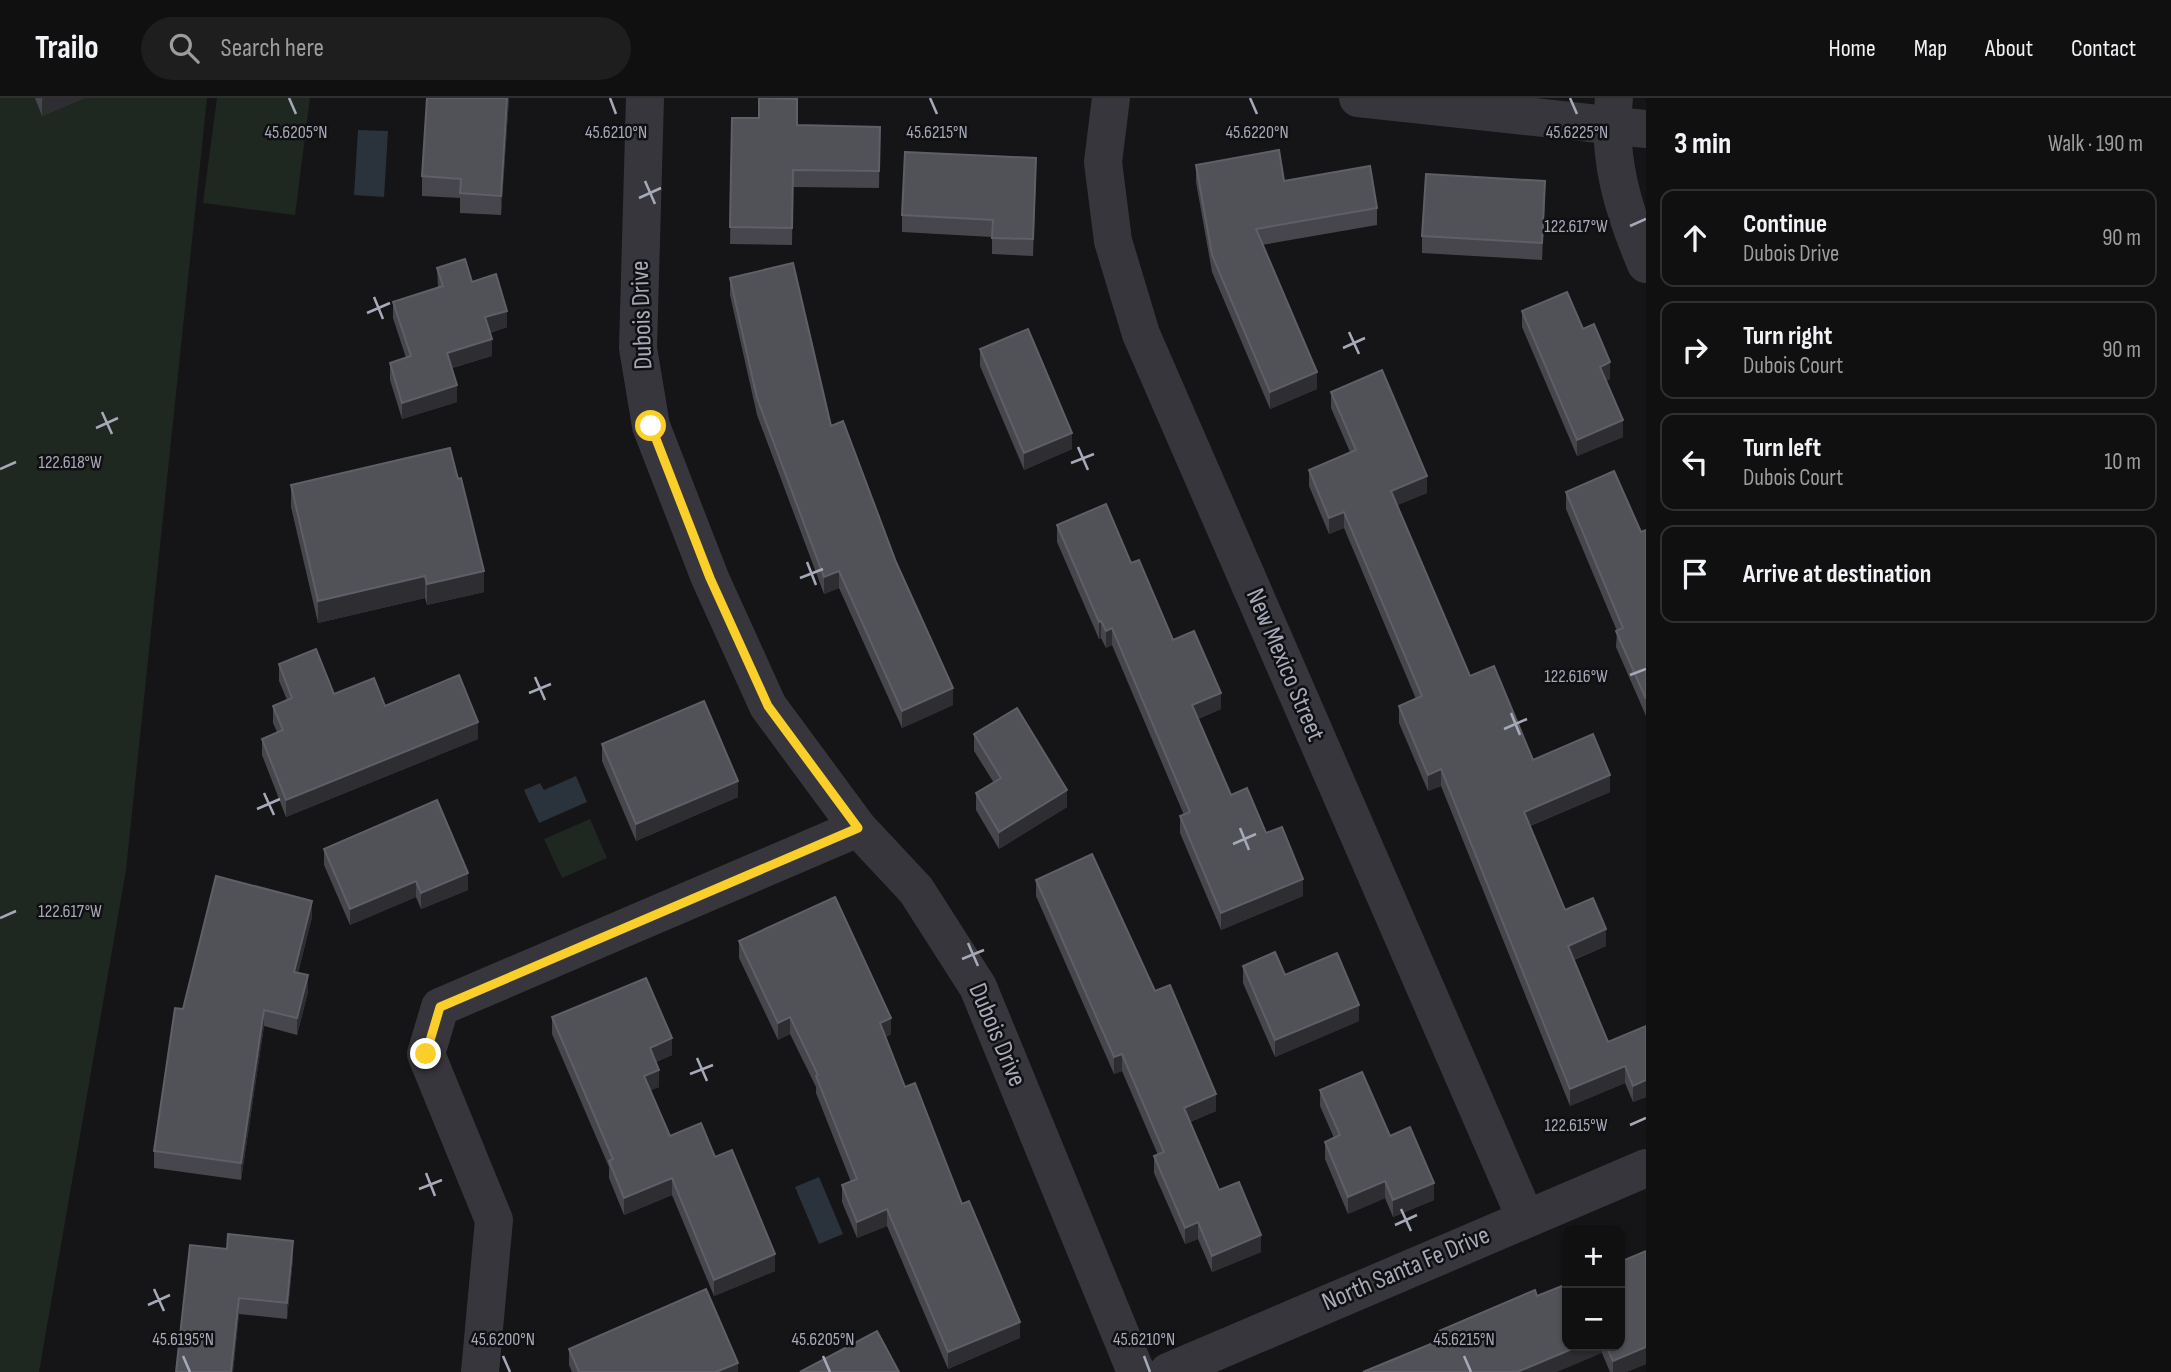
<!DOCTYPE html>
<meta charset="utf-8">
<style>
body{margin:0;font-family:"Sofia Sans Condensed",sans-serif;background:#1e1e1f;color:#f1f3f6}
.controls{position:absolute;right:21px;bottom:21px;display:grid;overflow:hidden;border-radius:14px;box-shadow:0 2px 5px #0004}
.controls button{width:63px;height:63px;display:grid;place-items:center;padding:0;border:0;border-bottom:2px solid #303031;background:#101011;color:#f1f3f6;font:35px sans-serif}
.stop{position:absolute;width:21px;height:21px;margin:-16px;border:5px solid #facf2a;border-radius:50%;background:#fff}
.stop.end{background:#facf2a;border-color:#fff;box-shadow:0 2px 7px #0008}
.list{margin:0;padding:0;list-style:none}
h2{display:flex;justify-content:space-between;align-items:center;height:91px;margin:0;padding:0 28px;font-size:30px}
h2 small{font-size:23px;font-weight:400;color:#9c9d9f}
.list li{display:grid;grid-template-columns:46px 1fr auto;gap:21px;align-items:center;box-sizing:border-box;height:98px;margin:0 14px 14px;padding:0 14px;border:2px solid #303031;border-radius:14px}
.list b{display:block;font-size:26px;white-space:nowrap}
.list p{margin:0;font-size:23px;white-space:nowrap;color:#9c9d9f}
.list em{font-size:23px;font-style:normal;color:#9c9d9f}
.icon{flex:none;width:38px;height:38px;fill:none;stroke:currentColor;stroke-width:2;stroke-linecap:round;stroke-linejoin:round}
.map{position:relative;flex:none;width:1646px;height:1274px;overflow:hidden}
header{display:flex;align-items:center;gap:42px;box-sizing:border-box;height:98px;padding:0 35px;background:#101011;border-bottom:2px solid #303031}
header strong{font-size:33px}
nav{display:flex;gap:38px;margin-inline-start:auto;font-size:24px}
.search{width:490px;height:63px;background:#1e1e1f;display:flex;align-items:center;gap:18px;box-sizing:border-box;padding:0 24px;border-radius:38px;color:#9c9d9f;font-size:26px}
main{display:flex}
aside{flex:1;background:#101011}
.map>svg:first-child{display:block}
.green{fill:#1f2721}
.water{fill:#2a323b}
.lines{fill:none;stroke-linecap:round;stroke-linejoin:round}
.street{stroke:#36363c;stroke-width:38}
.wall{fill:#46464c}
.shaded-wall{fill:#2e2e32}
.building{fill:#515158;stroke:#5e5f67;stroke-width:2}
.route{stroke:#facf2a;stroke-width:9}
.ticks{fill:none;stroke:#a6a9b8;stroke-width:2.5}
.labels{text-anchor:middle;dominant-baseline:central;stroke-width:5;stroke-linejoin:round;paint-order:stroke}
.street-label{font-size:26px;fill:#a6a9b8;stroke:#101012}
.ticks-label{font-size:18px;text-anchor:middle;fill:#a6a9b8;stroke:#101012;stroke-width:5;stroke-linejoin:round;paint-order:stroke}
</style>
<header>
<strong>Trailo</strong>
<div class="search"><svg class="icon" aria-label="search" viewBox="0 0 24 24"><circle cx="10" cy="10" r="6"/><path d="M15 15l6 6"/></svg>Search here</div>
<nav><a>Home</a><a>Map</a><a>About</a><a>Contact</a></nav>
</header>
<main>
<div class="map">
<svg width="1646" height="1274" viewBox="0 0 1646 1274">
<rect width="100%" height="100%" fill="#151517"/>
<g class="green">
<polygon points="0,0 207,0 126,772 39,1274 0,1274"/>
<polygon points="217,0 310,0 295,117 203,105"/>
<polygon points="590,721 607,760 562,780 544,741"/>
</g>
<g class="water">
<polygon points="358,32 388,33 384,99 354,97"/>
<polygon points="576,678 587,704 539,725 524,692 540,685 544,692"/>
<polygon points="819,1079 843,1136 819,1146 795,1089"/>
</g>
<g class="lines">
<g class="street">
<polyline points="645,0 638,250 651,328 710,480 768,608 858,730 916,792 978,889 1136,1274"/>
<polyline points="1111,0 1103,64 1113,143 1141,236 1525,1119"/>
<polyline points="1358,0 1646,31"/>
<path d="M1614,0c-7,59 9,112 32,166"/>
<polyline points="480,1274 494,1122 426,956 440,909 858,730"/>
<polyline points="1168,1274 1646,1070"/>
</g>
</g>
<g class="wall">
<polygon points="35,0 84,0 42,18"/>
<polygon points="427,0 509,0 501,117 460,115 460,100 422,98 422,78"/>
<polygon points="732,20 797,27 880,29 879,90 793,89 792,147 730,146"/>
<polygon points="1196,67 1284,83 1377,110 1377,127 1262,147 1317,291 1270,311 1212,174 1196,84"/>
<polygon points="1036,77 1033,158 992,156 992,139 902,134 902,117"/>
<polygon points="1545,100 1542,162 1422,155 1422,138"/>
<polygon points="437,170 472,184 507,229 490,235 492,258 452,270 457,304 402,321 390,282 390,265 406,260 393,220 393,204 438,189"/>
<polygon points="730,180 831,328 896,464 953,607 902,630 839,490 824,496 757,317 730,197"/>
<polygon points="1522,213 1583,231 1610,281 1606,283 1623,339 1577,358 1522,229"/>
<polygon points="980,251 1072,351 1024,372 980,268"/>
<polygon points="1331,294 1427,395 1397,407 1470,578 1533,662 1610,694 1530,728 1565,812 1606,848 1574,862 1608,944 1646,928 1646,999 1633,1004 1625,985 1570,1008 1441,688 1428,693 1399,625 1399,608 1416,601 1344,430 1329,436 1309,388 1309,372 1350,354 1331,310"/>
<polygon points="291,387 484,494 427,507 425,500 318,525 291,409"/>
<polygon points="1566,394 1641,434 1646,432 1646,618 1616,549 1617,533 1566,411"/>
<polygon points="1057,427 1131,465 1173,542 1221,611 1198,621 1231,697 1266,735 1303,798 1221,832 1180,735 1180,718 1184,717 1112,547 1106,550 1101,540 1099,541 1057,444"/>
<polygon points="279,566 334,596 385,608 478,641 286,719 262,657 262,641 277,634 273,625 273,608 287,602 279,583"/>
<polygon points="974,636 1067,709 999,751 976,712 976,695 994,685 974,653"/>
<polygon points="602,646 738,699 636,743 602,663"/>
<polygon points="324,751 468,792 421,811 416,799 350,827 324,767"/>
<polygon points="1036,782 1155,893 1216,1013 1190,1024 1219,1092 1261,1154 1212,1174 1198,1141 1185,1146 1154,1075 1154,1058 1158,1057 1122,973 1114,976 1036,798"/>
<polygon points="312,819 298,875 308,894 297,937 264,928 241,1082 154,1070 154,1053 183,911"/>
<polygon points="739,843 891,936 886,939 905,989 962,1106 1020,1240 948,1271 887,1128 857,1140 842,1104 842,1087 851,1084 816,995 816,989 790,936 778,942 739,860"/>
<polygon points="1243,868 1285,877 1359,923 1275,959 1243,885"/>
<polygon points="552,919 672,957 656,964 659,989 650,992 670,1038 715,1059 775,1173 714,1198 672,1097 624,1117 609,1080 609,1069 552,936"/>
<polygon points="1320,992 1390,1038 1434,1102 1393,1119 1385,1100 1348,1116 1325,1061 1325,1044 1334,1040 1320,1008"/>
<polygon points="227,1151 293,1160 287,1221 239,1216 233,1274 176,1274"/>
<polygon points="1646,1153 1646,1266 1626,1274 1610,1274 1602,1255 1439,1243 1439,1233 1537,1198 1567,1248 1620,1248"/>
<polygon points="569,1251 738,1274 572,1274 569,1267"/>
</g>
<g class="shaded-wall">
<polygon points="44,0 84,0 42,18 42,1"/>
<polygon points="507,0 509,0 501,117 501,98"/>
<polygon points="1036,60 1036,77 1033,158 1033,141"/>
<polygon points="1545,83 1545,100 1542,162 1542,145"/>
<polygon points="507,213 507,229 485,236 485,219"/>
<polygon points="492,241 492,258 447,271 447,255"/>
<polygon points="1610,264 1610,281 1600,285 1600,269"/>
<polygon points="1317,274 1317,291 1270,311 1270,294"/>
<polygon points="457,287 457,304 402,321 402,305"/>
<polygon points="1623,322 1623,339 1577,358 1577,342"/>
<polygon points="1072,335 1072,351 1024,372 1024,355"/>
<polygon points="1427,378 1427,395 1391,410 1391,393"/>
<polygon points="1344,414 1344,430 1329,436 1329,420"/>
<polygon points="484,473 484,494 427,507 427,486"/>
<polygon points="839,473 839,490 824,496 824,479"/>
<polygon points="425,478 425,500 318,525 318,503"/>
<polygon points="1101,523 1101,540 1099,541 1099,524"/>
<polygon points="1112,530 1112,547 1106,550 1106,533"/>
<polygon points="953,590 953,607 902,630 902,613"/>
<polygon points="1221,595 1221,611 1192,623 1192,607"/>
<polygon points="478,624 478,641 286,719 286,702"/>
<polygon points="1441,671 1441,688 1428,693 1428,677"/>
<polygon points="1610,677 1610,694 1524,730 1524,714"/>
<polygon points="738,683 738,699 636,743 636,726"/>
<polygon points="1067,692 1067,709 999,751 999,734"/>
<polygon points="468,775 468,792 421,811 421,795"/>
<polygon points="1303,781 1303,798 1221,832 1221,815"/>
<polygon points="416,783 416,799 350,827 350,811"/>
<polygon points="312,803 312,819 294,890 294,874"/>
<polygon points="1606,831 1606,848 1568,864 1568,848"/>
<polygon points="308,877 308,894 297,937 297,920"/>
<polygon points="1359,907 1359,923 1275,959 1275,942"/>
<polygon points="264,912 264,928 241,1082 241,1065"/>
<polygon points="790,919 790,936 778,942 778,925"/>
<polygon points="891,920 891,936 880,942 880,925"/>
<polygon points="672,940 672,957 650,966 650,950"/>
<polygon points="1122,956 1122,973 1114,976 1114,959"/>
<polygon points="1625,968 1625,985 1570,1008 1570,991"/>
<polygon points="659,972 659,989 644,995 644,978"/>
<polygon points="1646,982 1646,999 1633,1004 1633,988"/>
<polygon points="1216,996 1216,1013 1184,1026 1184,1010"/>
<polygon points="672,1080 672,1097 624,1117 624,1100"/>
<polygon points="1385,1083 1385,1100 1348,1116 1348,1099"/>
<polygon points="1434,1085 1434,1102 1393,1119 1393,1102"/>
<polygon points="887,1111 887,1128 857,1140 857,1124"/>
<polygon points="1198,1124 1198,1141 1185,1146 1185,1130"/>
<polygon points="1261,1137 1261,1154 1212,1174 1212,1158"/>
<polygon points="293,1143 293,1160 287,1221 287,1205"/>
<polygon points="775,1156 775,1173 714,1198 714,1182"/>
<polygon points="239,1200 239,1216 233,1274 231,1274"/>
<polygon points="1020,1224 1020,1240 948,1271 948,1254"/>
<polygon points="1579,1248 1602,1248 1602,1255 1557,1274 1517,1274"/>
<polygon points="1646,1249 1646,1266 1626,1274 1613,1274 1613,1263"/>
<polygon points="738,1265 738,1274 716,1274"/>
</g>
<g class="building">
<polygon points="427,0 507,0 501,98 460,95 461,81 422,78"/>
<polygon points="759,0 797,1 797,27 880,29 879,73 793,72 792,130 730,129 732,20 759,20"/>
<polygon points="1279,52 1284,83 1370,68 1377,110 1256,131 1317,274 1270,294 1212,157 1196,67"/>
<polygon points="905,54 1036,60 1033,141 992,140 993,122 902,117"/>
<polygon points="1426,76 1545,83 1542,145 1422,138"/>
<polygon points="465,161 472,184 496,176 507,213 485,219 492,241 447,255 457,287 402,305 390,265 411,258 393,204 443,188 437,170"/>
<polygon points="793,165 831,328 843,323 896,464 953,590 902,613 839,473 824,479 757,300 730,180"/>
<polygon points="1567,194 1583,231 1594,226 1610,264 1600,269 1623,322 1577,342 1522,213"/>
<polygon points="1028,231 1072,335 1024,355 980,251"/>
<polygon points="1382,272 1427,378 1391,393 1470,578 1494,568 1533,662 1593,636 1610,677 1524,714 1565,812 1593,800 1606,831 1568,848 1608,944 1646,928 1646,982 1633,988 1625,968 1570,991 1441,671 1428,677 1399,608 1422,598 1344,414 1329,420 1309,372 1356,352 1331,294"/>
<polygon points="450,350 458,381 461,380 484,473 427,486 425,478 318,503 291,387"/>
<polygon points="1614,373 1641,434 1646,432 1646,601 1616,533 1623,530 1566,394"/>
<polygon points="1106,406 1131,465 1139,462 1173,542 1194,533 1221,595 1192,607 1231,697 1247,690 1266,735 1282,729 1303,781 1221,815 1180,718 1190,714 1112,530 1106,533 1101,523 1099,524 1057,427"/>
<polygon points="316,551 334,596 374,580 385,608 459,577 478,624 286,702 262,641 283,632 273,608 292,600 279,566"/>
<polygon points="704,603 738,683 636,726 602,646"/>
<polygon points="1017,610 1067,692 999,734 976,695 1001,680 974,636"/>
<polygon points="437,702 468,775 421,795 416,783 350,811 324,751"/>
<polygon points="1092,756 1155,893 1170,887 1216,996 1184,1010 1219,1092 1239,1084 1261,1137 1212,1158 1198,1124 1185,1130 1154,1058 1164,1054 1122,956 1114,959 1036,782"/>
<polygon points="216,778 312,803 294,874 308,877 297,920 264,912 241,1065 154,1053 175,910 183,911"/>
<polygon points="835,799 891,920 880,925 905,989 915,985 962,1106 969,1103 1020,1224 948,1254 887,1111 857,1124 842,1087 857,1081 816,978 818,977 790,919 778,925 739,843"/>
<polygon points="1275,854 1285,877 1337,855 1359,907 1275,942 1243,868"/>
<polygon points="646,880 672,940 650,950 659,972 644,978 670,1038 701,1025 715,1059 732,1052 775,1156 714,1182 672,1080 624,1100 609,1063 613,1061 552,919"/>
<polygon points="1362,974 1390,1038 1410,1029 1434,1085 1393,1102 1385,1083 1348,1099 1325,1044 1340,1037 1320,992"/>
<polygon points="228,1136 293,1143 287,1205 239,1200 231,1274 176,1274 190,1147 227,1151"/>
<polygon points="1646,1153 1646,1249 1613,1263 1606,1248 1620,1248 1620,1164"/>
<polygon points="1567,1186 1567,1248 1579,1248 1517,1274 1363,1274 1443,1241 1439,1233 1535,1192 1537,1198"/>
<polygon points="706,1191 738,1265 716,1274 579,1274 569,1251"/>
<polygon points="877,1233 899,1274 800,1274"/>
</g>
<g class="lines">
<polyline class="route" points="426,956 440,909 858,730 768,608 710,480 651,328"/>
</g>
<path class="ticks" d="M289,0l7,16M610,0l6,16M930,0l7,16M1250,0l7,16M1570,0l7,16M645,83l10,23M639,100l22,-10M1630,128l16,-7M374,199l9,22M367,215l23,-10M1349,234l10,22M1343,250l22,-10M102,314l10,22M96,330l22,-10M1078,349l10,23M1071,365l23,-9M0,371l16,-7M807,464l9,23M800,480l23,-9M1630,577l16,-6M535,579l10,23M529,595l22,-9M1511,615l9,22M1504,631l23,-10M264,695l10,22M257,711l23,-10M1240,730l9,22M1233,746l23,-10M0,820l16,-7M968,845l10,23M962,861l22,-9M697,960l10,23M690,976l23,-9M1630,1027l16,-7M426,1075l9,23M419,1091l23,-9M1401,1111l10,22M1395,1127l22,-10M154,1191l10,22M148,1207l22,-10M183,1258l7,16M503,1258l7,16M823,1258l7,16M1144,1258l6,16M1464,1258l7,16"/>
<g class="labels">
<g class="street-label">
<text transform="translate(642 217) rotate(-92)">Dubois Drive</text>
<text transform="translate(1285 567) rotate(67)">New Mexico Street</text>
<text transform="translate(997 937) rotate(67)">Dubois Drive</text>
<text transform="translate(1406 1171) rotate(-23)">North Santa Fe Drive</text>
</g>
</g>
<g class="ticks-label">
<text x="296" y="40">45.6205°N</text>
<text x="616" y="40">45.6210°N</text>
<text x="937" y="40">45.6215°N</text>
<text x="1257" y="40">45.6220°N</text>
<text x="1577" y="40">45.6225°N</text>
<text x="1576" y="134">122.617°W</text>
<text x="70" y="370">122.618°W</text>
<text x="1576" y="584">122.616°W</text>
<text x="70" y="819">122.617°W</text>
<text x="1576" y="1033">122.615°W</text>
<text x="183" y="1247">45.6195°N</text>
<text x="503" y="1247">45.6200°N</text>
<text x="823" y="1247">45.6205°N</text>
<text x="1144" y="1247">45.6210°N</text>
<text x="1464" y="1247">45.6215°N</text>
</g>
</svg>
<div class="controls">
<button>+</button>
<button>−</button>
</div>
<div class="stop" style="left:651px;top:328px"></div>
<div class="stop end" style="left:426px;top:956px"></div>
</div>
<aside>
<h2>3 min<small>Walk · 190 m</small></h2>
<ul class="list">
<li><svg class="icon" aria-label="ahead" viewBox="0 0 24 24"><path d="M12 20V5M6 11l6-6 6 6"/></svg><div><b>Continue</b><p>Dubois Drive</p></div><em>90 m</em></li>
<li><svg class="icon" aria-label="right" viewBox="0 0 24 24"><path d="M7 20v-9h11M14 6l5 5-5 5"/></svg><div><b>Turn right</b><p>Dubois Court</p></div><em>90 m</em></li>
<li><svg class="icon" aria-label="left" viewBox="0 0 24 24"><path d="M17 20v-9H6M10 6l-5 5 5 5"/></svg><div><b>Turn left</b><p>Dubois Court</p></div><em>10 m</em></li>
<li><svg class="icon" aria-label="arrive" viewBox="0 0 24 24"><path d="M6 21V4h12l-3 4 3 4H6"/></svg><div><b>Arrive at destination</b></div></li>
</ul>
</aside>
</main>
